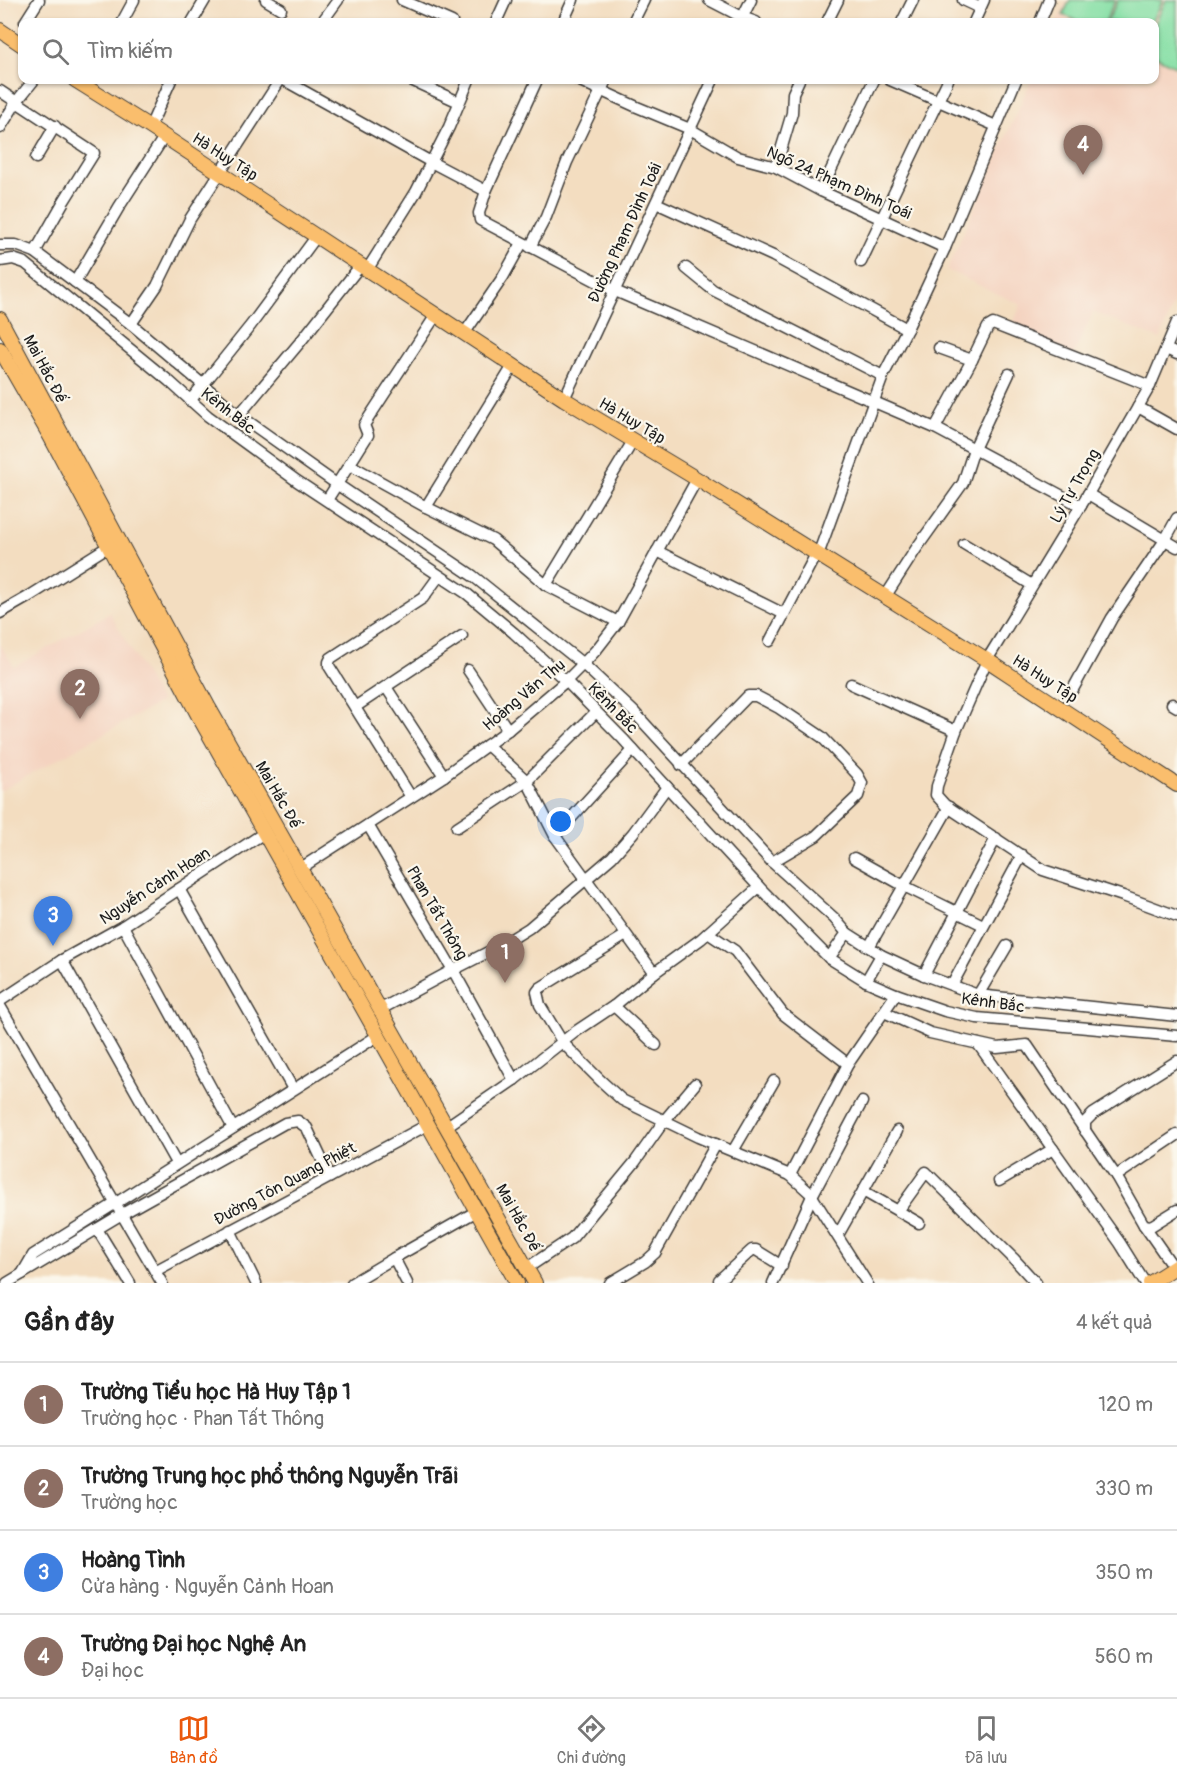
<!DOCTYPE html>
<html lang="vi">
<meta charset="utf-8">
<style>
body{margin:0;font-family:Pangolin,sans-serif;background:#f6f6f6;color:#222}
.you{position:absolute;left:561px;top:822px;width:21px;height:21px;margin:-15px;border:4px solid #fff;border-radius:50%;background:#1a73e8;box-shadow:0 0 0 9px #1a73e833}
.badge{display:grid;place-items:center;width:39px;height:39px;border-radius:50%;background:#ea580c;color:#fff;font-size:20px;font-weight:700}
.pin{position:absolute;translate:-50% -50px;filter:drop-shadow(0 2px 3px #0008)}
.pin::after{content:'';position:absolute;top:32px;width:21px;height:18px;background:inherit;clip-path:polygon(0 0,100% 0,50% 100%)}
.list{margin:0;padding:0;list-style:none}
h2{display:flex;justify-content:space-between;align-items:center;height:78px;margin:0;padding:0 24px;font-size:26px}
h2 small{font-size:20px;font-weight:400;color:#767676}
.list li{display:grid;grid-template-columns:39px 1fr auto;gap:18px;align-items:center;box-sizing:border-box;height:84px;padding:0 24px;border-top:2px solid #e0e0e0}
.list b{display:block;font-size:22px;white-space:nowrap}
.list p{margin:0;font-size:20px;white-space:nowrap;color:#767676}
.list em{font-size:20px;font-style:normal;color:#767676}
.icon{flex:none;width:33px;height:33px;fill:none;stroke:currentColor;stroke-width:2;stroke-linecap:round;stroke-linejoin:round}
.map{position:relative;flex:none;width:1177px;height:1283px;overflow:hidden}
.search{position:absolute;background:#fff;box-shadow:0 2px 4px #0004;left:18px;right:18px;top:18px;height:66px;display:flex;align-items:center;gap:15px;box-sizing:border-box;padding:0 21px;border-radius:12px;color:#767676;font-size:22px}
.sheet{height:414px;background:#fff}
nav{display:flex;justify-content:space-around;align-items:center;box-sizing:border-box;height:84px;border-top:2px solid #e0e0e0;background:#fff;font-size:16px;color:#767676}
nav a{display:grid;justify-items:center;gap:3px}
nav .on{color:#ea580c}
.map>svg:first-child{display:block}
.built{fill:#f4d3c0}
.green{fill:#85dfa5;stroke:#507e60;stroke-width:1.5}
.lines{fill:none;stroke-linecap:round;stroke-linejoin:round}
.minor-casing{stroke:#3c3935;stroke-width:13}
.major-casing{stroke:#3c3935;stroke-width:16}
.minor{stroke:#fff;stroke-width:10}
.major{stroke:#fabe6d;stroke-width:14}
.labels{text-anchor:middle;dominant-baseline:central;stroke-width:4.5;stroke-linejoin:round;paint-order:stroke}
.street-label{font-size:16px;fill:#1c1c1c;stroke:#fbf7ec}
</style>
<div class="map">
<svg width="1177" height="1283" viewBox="0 0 1177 1283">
<rect width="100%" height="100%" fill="#fbf7ec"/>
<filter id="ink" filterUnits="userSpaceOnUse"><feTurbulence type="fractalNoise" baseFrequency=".0167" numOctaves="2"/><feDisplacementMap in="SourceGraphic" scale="12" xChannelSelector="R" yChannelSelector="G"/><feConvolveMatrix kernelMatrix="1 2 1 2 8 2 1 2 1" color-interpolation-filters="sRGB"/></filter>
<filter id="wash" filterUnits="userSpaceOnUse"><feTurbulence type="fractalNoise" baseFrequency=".008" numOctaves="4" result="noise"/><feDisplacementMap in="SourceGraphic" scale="24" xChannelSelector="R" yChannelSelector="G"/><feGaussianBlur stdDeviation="1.35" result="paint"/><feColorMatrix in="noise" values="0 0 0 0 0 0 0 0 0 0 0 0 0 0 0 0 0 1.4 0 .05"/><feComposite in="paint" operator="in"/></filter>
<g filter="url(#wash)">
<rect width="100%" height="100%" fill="#f3ddc0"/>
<g class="built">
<polygon points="1067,0 1177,0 1177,295 1160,339 1093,312 1073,356 1011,328 1021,305 947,270 1031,80 1154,80 1154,22 1057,22"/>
<polygon points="110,613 161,702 0,791 0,644 14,667"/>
</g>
<g class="green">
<polygon points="1070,0 1115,0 1105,22 1080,22 1063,15"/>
<polygon points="1118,0 1163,0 1152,22 1107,22"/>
<polygon points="1166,0 1177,0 1177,67 1155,56 1155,24"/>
</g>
</g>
<g filter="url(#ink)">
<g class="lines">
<defs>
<g id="minor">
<polyline points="266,0 281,9"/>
<polyline points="402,0 452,22"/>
<polyline points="709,0 742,17 756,22"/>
<polyline points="963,0 980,8"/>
<polyline points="25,22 39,0"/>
<polyline points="122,22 134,0"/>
<polyline points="192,22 205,0"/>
<polyline points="322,22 338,0"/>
<polyline points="496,22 506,0"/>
<polyline points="563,22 573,0"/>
<polyline points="633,22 644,0"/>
<polyline points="740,22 751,0"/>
<polyline points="827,22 838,0"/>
<polyline points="902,22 913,0"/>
<polyline points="974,22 984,0"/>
<polyline points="1040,22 1049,0"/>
<polyline points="284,80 431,162 486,191"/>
<polyline points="411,80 459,102"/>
<polyline points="537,80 486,191 479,213 480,220 615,291 935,428 1081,506"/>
<polyline points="578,80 637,107 690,129 738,157 776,167 821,191 945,248"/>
<polyline points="890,80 996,126"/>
<polyline points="0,91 94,153 64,201 35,252"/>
<polyline points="150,127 171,80"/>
<polyline points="0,128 17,101 34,80"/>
<polyline points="36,158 55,126"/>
<polyline points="776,167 792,113 793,93 799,80"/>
<polyline points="821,191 874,80"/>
<polyline points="656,203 773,256 907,329"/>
<polyline points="0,245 16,245 35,252 131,324 239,415 338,485 473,576 583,664 633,711 772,862 834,918 847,933 869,947 881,955 924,975 978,995 1177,1016"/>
<polyline points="530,247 546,217 567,162 606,80"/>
<polyline points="0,261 13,259 25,263 169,381 208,416 297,481 466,593 514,633 566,681 623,739 759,887 829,958 866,981 896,994 945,1011 977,1018 1177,1036"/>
<polyline points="861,262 948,80"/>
<polyline points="686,268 713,290 883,376"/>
<polyline points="367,270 416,192 449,127 469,80"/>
<polyline points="75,282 119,207 164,137"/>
<polyline points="1177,322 1150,386 1088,494 987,660 956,731 937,786 936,795 945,805 1043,870 1123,896 1177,916"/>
<polyline points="131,324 157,286 190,219 280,80"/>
<polyline points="464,334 503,277 522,243"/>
<polyline points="1166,349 1177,354"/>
<polyline points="972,360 988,327 993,324 1150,386"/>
<polyline points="564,399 713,80"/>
<polyline points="190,401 251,325 316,237"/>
<polyline points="1138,407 1177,429"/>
<polyline points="239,415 301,341 360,266"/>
<polyline points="935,428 972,360 939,348"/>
<polyline points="350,465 426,507 493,540 546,585 618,622"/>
<polyline points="1088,494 1177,547"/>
<polyline points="327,500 368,435 364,425 436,315"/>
<polyline points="426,507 513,366"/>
<polyline points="964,544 1032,585"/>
<polyline points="657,551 784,614"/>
<polyline points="818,555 883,376 907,329 945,248 1016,80"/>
<polyline points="546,585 633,441"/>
<polyline points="885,597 916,549 963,483 974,449 1009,374"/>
<polyline points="0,613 28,597 109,546"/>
<polyline points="770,641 816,554"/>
<polyline points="468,670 508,730"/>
<polyline points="851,684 956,731"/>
<polyline points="386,687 444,776"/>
<polyline points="1073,689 1112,618 1165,540 1177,518"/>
<polyline points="1172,704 1177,707"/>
<polyline points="355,707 462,636"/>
<polyline points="487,745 527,781 555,836 654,973"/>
<polyline points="681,765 748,696 756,696 779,708 822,737 857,774 862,783 858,796 816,836 772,862"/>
<polyline points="411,797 329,666 329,662 331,658 423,598 439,576"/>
<polyline points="368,825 453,970 514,1080"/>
<polyline points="457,827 527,781 596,712"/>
<polyline points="555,836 633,750"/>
<polyline points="854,858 904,886 983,925"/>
<polyline points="301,868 444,776 508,730 566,681 583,664 597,649 618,622 697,479"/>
<polyline points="179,889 293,1089"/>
<polyline points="123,926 233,1128"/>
<polyline points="708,933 735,951 783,1014 848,1064"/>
<polyline points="626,935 540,988 537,992 540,1005 563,1043 600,1080 622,1100 698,1137 790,1175 810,1193 867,1283"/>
<polyline points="869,947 949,807"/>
<polyline points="829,958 847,933"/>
<polyline points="62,960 176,1163"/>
<polyline points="924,975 996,838"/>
<polyline points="866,981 881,955"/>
<polyline points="952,985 1022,855"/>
<polyline points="978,995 1007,946"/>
<polyline points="0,1001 62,960 123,926 264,833"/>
<polyline points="0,1006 162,1283"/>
<polyline points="614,1006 656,1045"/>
<polyline points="381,1009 453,970 500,946 529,928 612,857 633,833 667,787"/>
<polyline points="884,1012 930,1033 997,1048 1027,1045 1116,1176 1144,1225 1174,1268"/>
<polyline points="978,1044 1120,1243 1145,1283"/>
<polyline points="447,1126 514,1080 575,1032 614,1006 654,973 701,939 759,887"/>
<polyline points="1085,1131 1085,1122 1093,1114 1177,1061"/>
<polyline points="733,1151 774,1081"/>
<polyline points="790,1175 848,1064 896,994"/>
<polyline points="1116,1176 1177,1135"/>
<polyline points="999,1181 1053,1149"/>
<polyline points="863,1191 919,1223"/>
<polyline points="898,1211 926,1172 1013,1258 1036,1283"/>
<polyline points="1144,1225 1151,1226 1177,1210"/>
<polyline points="97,1229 130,1283"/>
<polyline points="230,1230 256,1283"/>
<polyline points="838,1235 897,1131"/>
<polyline points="394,1258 477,1211"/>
<polyline points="527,1268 572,1238 635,1162 664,1121 695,1084"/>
<polyline points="155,1271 429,1124"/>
<polyline points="22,1274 33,1255 116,1203 379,1035"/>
<polyline points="719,1280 752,1250 756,1250 782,1266"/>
<polyline points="7,1283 122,1214 285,1123 298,1121 307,1128 330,1177"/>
<polyline points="352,1283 394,1258 407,1283"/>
<polyline points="610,1283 645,1262 655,1253 716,1144"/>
<polyline points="773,1283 812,1196 862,1102"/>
</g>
<g id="major">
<polyline points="0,30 22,45"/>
<polyline points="75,80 150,127 564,399 697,479 987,660 1177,785"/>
<polyline points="0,319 209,708 535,1283"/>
<polyline points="0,349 50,436 198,715 517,1283"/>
<polyline points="1150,1283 1177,1266"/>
</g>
</defs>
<use href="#minor" class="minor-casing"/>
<use href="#major" class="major-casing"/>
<use href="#minor" class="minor"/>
<use href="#major" class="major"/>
</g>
</g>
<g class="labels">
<g class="street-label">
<text transform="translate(225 157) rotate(33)">Hà Huy Tập</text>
<text transform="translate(839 183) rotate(24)">Ngõ 24 Phạm Đình Toái</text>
<text transform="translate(625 233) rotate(-65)">Đường Phạm Đình Toái</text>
<text transform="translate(45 369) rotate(62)">Mai Hắc Đế</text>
<text transform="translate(228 411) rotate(38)">Kênh Bắc</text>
<text transform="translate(632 421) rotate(31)">Hà Huy Tập</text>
<text transform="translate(1075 486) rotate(-60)">Lý Tự Trọng</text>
<text transform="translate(1045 679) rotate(33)">Hà Huy Tập</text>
<text transform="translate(524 695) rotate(-40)">Hoàng Văn Thụ</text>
<text transform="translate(613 708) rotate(46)">Kênh Bắc</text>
<text transform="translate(278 795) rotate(60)">Mai Hắc Đế</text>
<text transform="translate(155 886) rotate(-33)">Nguyễn Cảnh Hoan</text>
<text transform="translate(437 913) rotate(60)">Phan Tất Thông</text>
<text transform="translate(993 1003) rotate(8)">Kênh Bắc</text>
<text transform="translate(285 1184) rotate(-28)">Đường Tôn Quang Phiệt</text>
<text transform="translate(518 1218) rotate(61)">Mai Hắc Đế</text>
</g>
</g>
</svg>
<div class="you"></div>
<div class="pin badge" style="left:505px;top:983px;background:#8d6e63">1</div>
<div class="pin badge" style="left:80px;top:719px;background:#8d6e63">2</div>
<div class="pin badge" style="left:53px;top:946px;background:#3f7fe0">3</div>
<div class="pin badge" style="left:1083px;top:175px;background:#8d6e63">4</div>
<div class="search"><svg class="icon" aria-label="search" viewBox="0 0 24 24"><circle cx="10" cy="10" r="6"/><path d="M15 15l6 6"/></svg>Tìm kiếm</div>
</div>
<section class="sheet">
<h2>Gần đây<small>4 kết quả</small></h2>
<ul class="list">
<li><span class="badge" style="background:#8d6e63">1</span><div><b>Trường Tiểu học Hà Huy Tập 1</b><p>Trường học · Phan Tất Thông</p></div><em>120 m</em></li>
<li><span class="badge" style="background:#8d6e63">2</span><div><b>Trường Trung học phổ thông Nguyễn Trãi</b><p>Trường học</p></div><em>330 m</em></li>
<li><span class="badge" style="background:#3f7fe0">3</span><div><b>Hoàng Tình</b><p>Cửa hàng · Nguyễn Cảnh Hoan</p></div><em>350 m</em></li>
<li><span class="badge" style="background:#8d6e63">4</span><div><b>Trường Đại học Nghệ An</b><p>Đại học</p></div><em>560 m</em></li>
</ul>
</section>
<nav>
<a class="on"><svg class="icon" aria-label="map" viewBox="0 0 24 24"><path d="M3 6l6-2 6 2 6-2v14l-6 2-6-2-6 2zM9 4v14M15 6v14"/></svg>Bản đồ</a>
<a><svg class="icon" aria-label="directions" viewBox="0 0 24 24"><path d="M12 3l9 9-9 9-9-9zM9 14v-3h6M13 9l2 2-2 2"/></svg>Chỉ đường</a>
<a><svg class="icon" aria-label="saved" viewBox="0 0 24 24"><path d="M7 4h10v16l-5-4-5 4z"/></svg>Đã lưu</a>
</nav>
